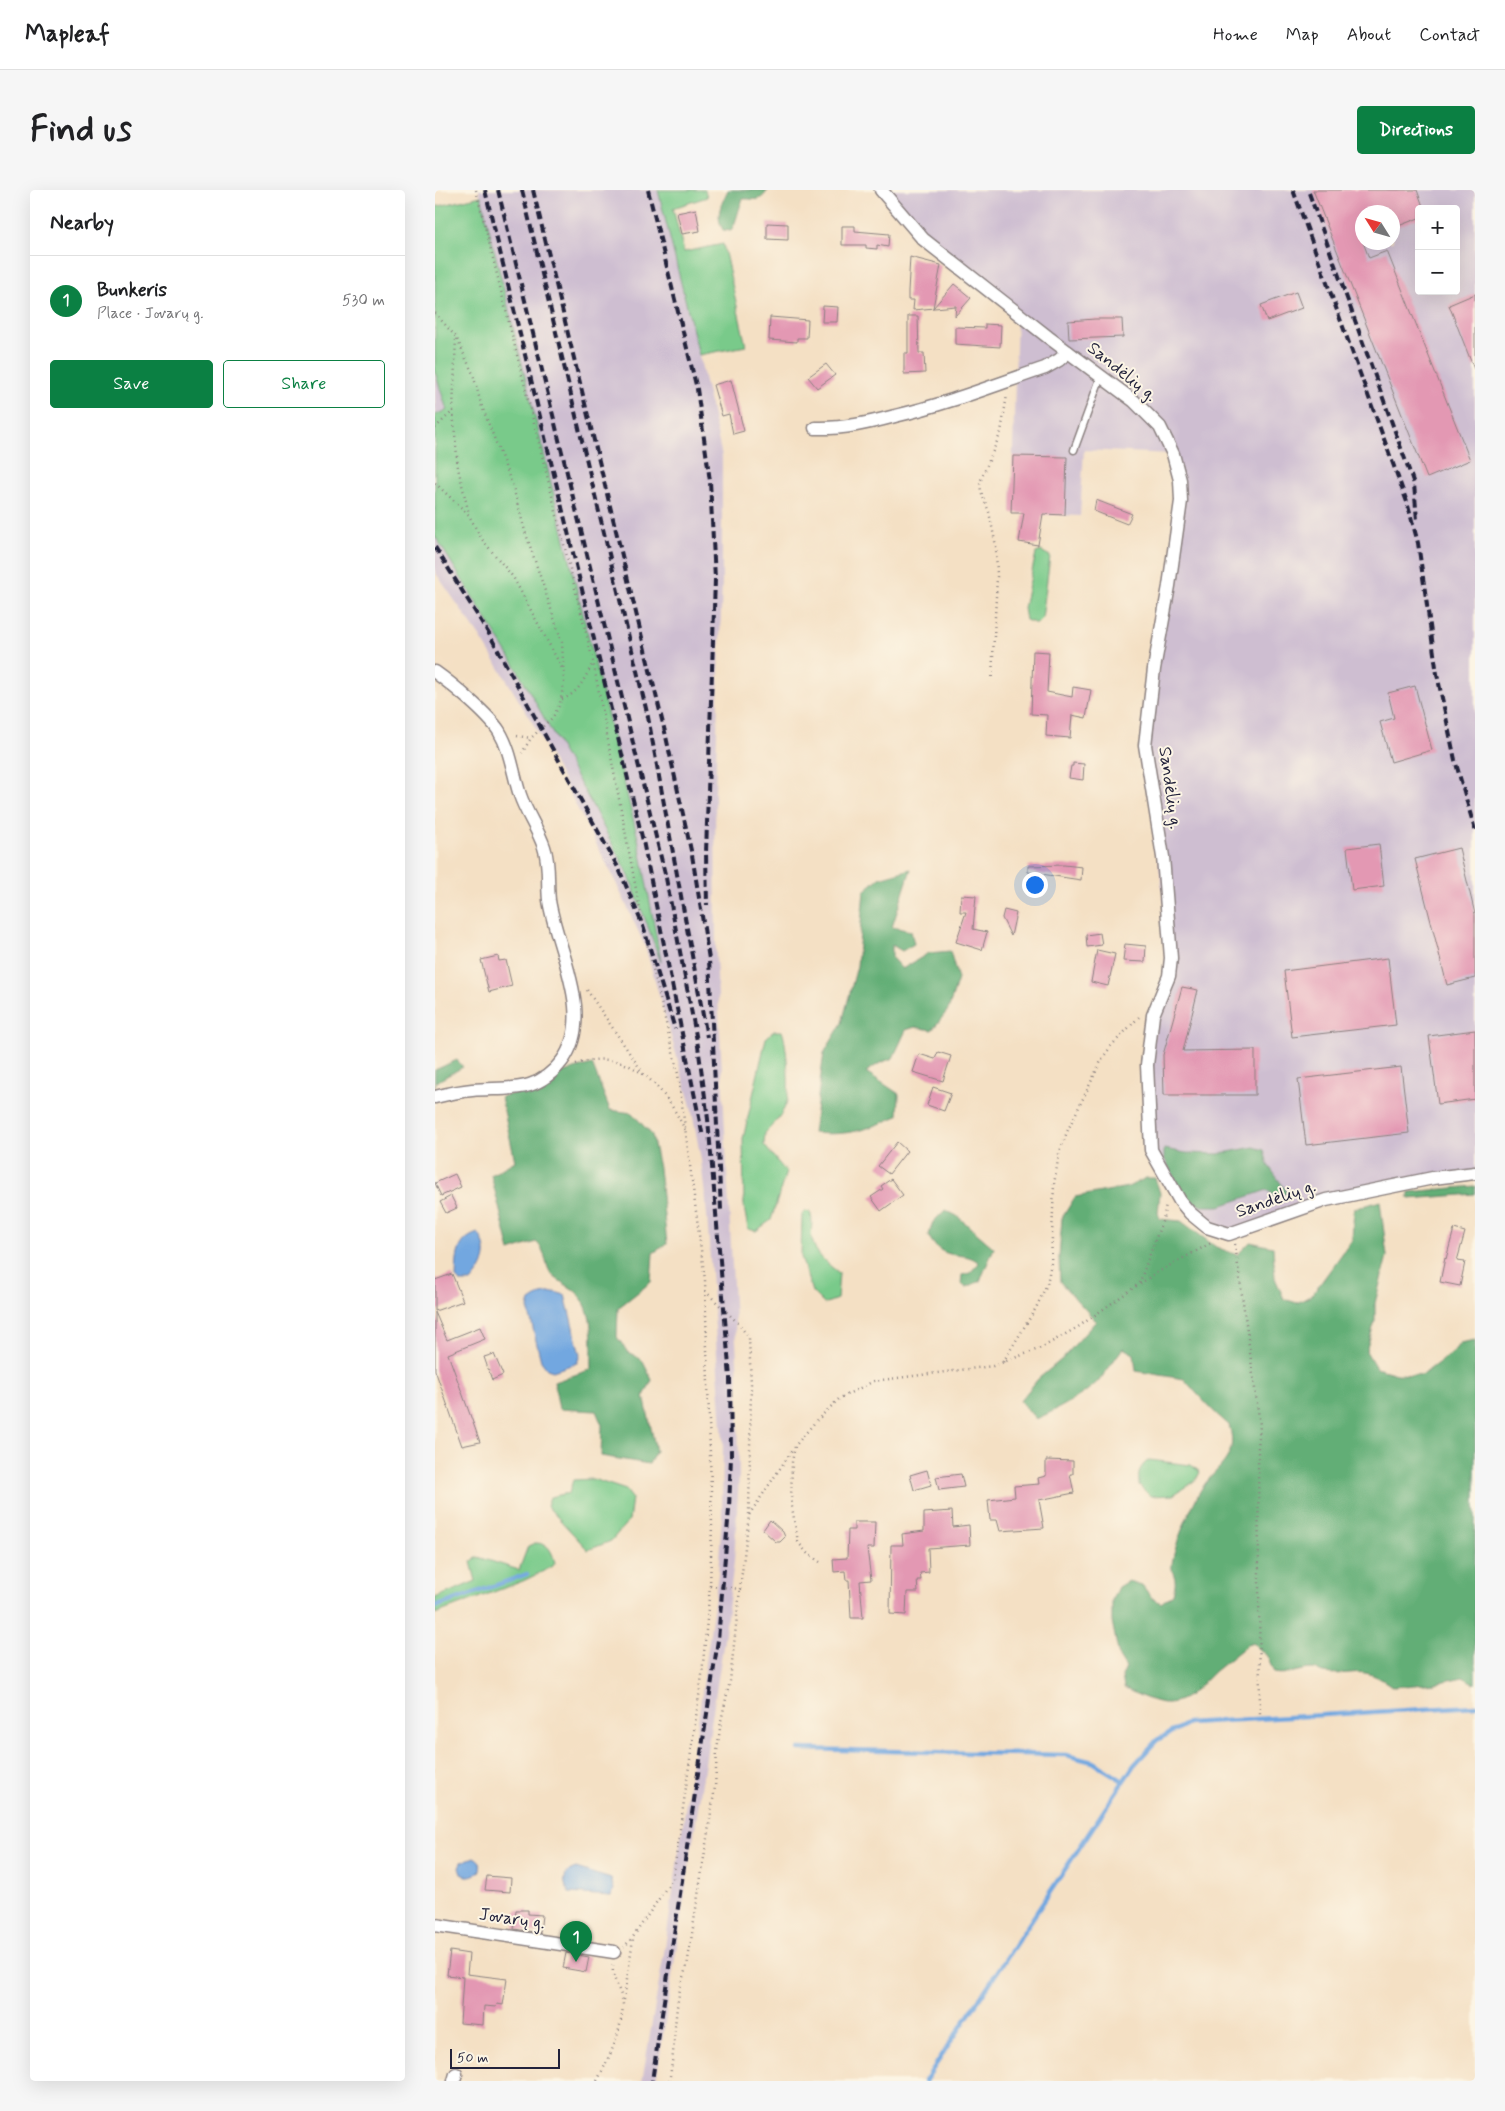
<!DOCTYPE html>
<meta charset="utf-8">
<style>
body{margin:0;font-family:Mynerve,sans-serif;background:#f6f6f6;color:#202124}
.controls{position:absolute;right:15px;top:15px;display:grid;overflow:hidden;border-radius:5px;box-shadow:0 5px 20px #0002}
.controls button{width:45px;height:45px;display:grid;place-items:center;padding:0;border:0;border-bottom:1px solid #e0e0e0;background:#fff;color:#202124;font:25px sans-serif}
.compass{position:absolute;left:920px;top:15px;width:45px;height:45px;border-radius:50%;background:#fff;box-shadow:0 5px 20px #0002;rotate:307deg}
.scale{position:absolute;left:15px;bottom:12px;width:110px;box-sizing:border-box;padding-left:5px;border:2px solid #22223b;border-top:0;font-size:14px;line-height:18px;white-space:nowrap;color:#22223b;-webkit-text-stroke:4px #fcf5e5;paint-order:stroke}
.you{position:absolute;left:599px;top:694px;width:18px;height:18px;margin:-12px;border:4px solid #fff;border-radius:50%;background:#1a73e8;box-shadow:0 0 0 8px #1a73e833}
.badge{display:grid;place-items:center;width:32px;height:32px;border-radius:50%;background:#0b8043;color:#fff;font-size:16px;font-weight:700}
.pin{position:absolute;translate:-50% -41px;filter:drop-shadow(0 1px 2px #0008)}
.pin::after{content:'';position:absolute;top:26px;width:18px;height:15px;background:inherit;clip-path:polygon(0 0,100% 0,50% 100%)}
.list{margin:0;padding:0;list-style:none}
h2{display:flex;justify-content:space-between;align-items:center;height:65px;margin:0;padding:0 20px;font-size:21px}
h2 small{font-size:16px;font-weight:400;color:#757577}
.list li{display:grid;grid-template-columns:32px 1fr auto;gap:15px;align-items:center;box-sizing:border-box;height:90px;padding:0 20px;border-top:1px solid #e0e0e0}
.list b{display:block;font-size:19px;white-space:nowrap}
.list p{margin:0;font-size:16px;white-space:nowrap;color:#757577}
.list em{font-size:16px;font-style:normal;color:#757577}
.actions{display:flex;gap:10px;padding:15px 20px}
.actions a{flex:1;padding:11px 0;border:1px solid #0b8043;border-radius:5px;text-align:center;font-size:18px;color:#0b8043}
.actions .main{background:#0b8043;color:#fff}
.map{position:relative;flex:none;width:1040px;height:1891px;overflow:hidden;border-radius:5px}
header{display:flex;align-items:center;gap:30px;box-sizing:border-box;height:70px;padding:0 25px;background:#fff;border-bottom:1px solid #e0e0e0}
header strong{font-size:24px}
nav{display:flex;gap:28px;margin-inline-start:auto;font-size:18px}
.intro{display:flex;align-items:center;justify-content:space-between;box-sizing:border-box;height:120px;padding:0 30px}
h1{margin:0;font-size:35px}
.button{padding:12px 22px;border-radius:5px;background:#0b8043;color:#fff;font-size:18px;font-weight:700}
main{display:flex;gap:30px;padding:0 30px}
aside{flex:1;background:#fff;border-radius:5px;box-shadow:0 5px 20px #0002}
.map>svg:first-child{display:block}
.industrial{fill:#cebed1;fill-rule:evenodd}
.green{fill:#79ca8a;stroke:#4e7662}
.forest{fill:#62ae76;stroke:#426858}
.water{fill:#72a7e0;stroke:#4a648e}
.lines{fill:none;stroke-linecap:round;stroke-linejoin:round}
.stream{stroke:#72a7e0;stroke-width:4.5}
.building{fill:#e398b3}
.lane-casing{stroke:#8b8180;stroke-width:9}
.street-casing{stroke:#8b8180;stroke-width:15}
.path{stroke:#8b8180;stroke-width:2.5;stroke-dasharray:1 4;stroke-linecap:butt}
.lane{stroke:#fff;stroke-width:6}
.street{stroke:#fff;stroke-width:12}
.rail{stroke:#22223b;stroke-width:4;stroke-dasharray:8 4;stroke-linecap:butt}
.labels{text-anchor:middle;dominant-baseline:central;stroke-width:4;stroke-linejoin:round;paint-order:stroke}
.street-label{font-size:18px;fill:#22223b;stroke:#fcf5e5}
</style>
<header>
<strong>Mapleaf</strong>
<nav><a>Home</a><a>Map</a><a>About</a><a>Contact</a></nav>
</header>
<div class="intro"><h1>Find us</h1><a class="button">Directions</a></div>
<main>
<aside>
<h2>Nearby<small></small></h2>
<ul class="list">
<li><span class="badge">1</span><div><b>Bunkeris</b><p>Place · Jovarų g.</p></div><em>530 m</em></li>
</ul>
<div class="actions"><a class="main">Save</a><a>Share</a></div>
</aside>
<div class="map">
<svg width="1040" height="1891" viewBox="0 0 1040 1891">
<rect width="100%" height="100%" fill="#fcf5e5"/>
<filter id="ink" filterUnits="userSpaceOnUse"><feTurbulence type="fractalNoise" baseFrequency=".02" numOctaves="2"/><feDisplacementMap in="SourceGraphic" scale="10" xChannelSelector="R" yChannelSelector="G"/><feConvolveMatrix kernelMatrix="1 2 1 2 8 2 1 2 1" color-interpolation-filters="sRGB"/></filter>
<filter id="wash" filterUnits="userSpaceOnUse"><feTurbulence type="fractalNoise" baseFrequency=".0096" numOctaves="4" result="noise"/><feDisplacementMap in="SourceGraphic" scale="20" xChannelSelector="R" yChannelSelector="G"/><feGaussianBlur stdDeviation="1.12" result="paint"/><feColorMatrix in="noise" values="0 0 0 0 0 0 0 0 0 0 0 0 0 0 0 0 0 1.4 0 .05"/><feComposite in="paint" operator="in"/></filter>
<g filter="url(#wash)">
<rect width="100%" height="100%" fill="#f4e0c4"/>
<g class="industrial">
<polygon points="44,0 223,0 264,165 287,266 287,391 280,603 281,766 303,1190 304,1286 299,1372 289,1450 221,1891 207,1891 230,1757 265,1517 283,1384 287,1326 288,1251 272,1025 266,970 256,916 210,756 177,684 100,537 46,448 0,382 0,346 81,477 156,613 194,686 225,768 204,653"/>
<path d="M446,0h594v983l-149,27 -97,34 -22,-7 -50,-65 -10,-97 24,-107 -26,-204 36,-253 -9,-47 -88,-4 -4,66 -69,-3 6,-199 -90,-72zM984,19h37v82h-37zM928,22h30v30h-30z"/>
<polygon points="0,182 13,220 0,225"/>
</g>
<g class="green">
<polygon points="223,0 270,0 272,7 238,18 249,62 288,54 311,156 264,165"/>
<polygon points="46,6 204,653 226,772 194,686 156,613 81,477 0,346 0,225 12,220 0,182 0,17"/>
<polygon points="606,361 615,366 607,429 602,434 591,430 589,418 601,363"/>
<path d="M339,841h8c5,12 8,57 5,70 -3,12 -14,24 -22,32l-1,12 22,27 -15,48 -15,11 -8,-2 -4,-22 -1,-68 23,-101z"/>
<path d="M370,1021l5,1c4,9 0,18 2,27 3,16 16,25 27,34l-2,26 -13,5 -12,-12 -11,-35 1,-42z"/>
<path d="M714,1270l42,5 9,7 -4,8 -23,15 -23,1 -11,-11c-1,-12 0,-18 10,-25z"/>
<polygon points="158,1289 191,1300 197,1308 194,1330 176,1351 153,1360 112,1316 115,1307 134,1303 138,1290"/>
<path d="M100,1353c14,0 17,8 20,20l-3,4 -29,14 -88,33v-16l41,-17 -5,-19 7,-5 41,13 9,-24z"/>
</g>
<g class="forest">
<path d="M293,0h40c-9,14 -12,8 -25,9 -5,11 -6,22 -12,32l-8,-1c-8,-15 -2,-25 5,-40z"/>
<path d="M476,679l-19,58 19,4 3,13 -12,7 -10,-6v13l10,11 27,-16 21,-2 8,28 -10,31 -16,20 -17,-3 -9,3 -13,28 -13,5 -14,9 33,22 -1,22c-31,14 -50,20 -85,17l11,-80 18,-30 15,-57 7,-75 15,-13z"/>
<polygon points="22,870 28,877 1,892 0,896 0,880"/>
<path d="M157,874l18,46 22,3 20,22 7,33 8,76 -14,9 -2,29 -33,26 -1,29 10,14 15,9 10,20 -8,16 12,55 -7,13 -48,-8 1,-31 -6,-14 -37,-2 -5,-27 38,-13c-1,-26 4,-59 -17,-78 -7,-6 -20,-11 -25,-19 -6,-11 -4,-22 -14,-30l-26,9 -19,-76 24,-14 -14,-64 29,-8 23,-14z"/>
<polygon points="819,957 829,960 833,975 852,1002 843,1008 832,1000 785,1016 766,1016 749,1006 729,968 729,959 751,963 783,964"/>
<path d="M711,988h9l5,15 -2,20 2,6 21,2 35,26 21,8 13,-13 23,5 2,31 9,21 13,4 15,-8 40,-55 2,-31 26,-8 7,55 -12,47v18l-9,30 10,17 21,6 25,1 31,-23 7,-9 15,-3v344l-12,-7 -28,6 -42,4c-32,-24 -37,-10 -70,-14 -4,-1 -7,-4 -11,-4 -13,0 -25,7 -38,4l-7,-17 -14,-13 -6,2c-11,9 -21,17 -31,25 -14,12 -27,32 -48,33 -11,1 -33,-9 -44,-15l-2,-12 4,-8 -7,-11 -7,-36v-21l6,-13 10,-6 14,4 10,13 9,5 12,-9c1,-5 3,-10 2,-15 -1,-5 -4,-10 -3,-15 3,-21 16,-50 26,-69 13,-27 43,-33 31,-70 -17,-14 -31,-30 -45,-46l-48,-8 -2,-17 -11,-6c-7,9 -13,19 -21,29 -13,16 -47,34 -66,42l-16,-18 18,-22 24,-20 34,-38 -36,-39 -1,-25 3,-39 13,-21 53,-10z"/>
<polygon points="1040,996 1040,1004 974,1009 974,1002"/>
<path d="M510,1020l12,6 37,32 -14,33 -13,6 -6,-3 1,-9 8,-2 9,-10c-15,-15 -36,2 -51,-28l5,-13z"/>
</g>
<g class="water">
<path d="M43,1043c13,18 7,33 -7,49h-11l-4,-4c1,-19 -1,-38 22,-45z"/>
<polygon points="120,1102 130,1105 145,1165 142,1173 118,1181 112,1179 106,1171 93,1118 95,1111 106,1104"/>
<path d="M39,1667c7,4 7,6 6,14 -7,5 -12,7 -19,3l-2,-6 2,-6z"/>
<path d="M141,1678l35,11 3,11 -3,6 -42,-3c-7,-11 -6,-21 7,-25z"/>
</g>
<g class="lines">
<g class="stream">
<polyline points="0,1417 92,1384"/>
<polyline points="364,1559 631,1565 658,1572 688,1591"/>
<polyline points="490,1891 699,1575 722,1550 753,1533 1040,1516"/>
</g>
</g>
<g id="blocks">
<g class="building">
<polygon points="878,0 982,0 989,19 984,19 984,28 958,38 958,22 928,22 928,52 934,68 952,61 1035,270 992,288"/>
<polygon points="261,19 265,41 247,44 242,23"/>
<polygon points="332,33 353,34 353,50 332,49"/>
<polygon points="407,36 420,36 420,41 454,44 453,57 442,55 442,59 431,58 431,55 407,55"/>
<polygon points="475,67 506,75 498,118 519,94 536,108 520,126 521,116 478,120 479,110 473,110 473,101"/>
<polygon points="861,102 867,118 832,131 826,115"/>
<polygon points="1040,104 1040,179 1039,179 1014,115"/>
<polygon points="388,116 403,117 402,132 387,132"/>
<polygon points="473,126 483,126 484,163 489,163 490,183 469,184 469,163 473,163"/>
<polygon points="335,127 373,130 372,148 362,148 362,152 334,150"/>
<polygon points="660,129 687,129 688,147 634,149 633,131"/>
<polygon points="550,134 566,135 565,157 520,154 520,137 550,138"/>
<polygon points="391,174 400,185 382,198 373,187"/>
<polygon points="296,190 309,241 298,244 294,224 287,226 278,195"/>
<polygon points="578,266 632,267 630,325 608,324 603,355 584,352 589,323 576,323"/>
<polygon points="661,310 697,324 692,334 659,321"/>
<polygon points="598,461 614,462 612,502 637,507 638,497 656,500 651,528 637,525 635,548 611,546 612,525 596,524"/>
<polygon points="980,496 997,560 956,572 945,532 959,528 953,503"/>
<polygon points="638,573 649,574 648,590 634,588 636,576 638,576"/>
<polygon points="944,654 949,696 917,700 912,658"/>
<polygon points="1024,658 1040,724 1040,788 1012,795 980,669"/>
<polygon points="629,675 647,677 646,690 593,682 593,676"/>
<polygon points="526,705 541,706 538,739 552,742 547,760 521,752 531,722 525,722"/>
<polygon points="569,720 581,723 576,746 567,728"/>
<polygon points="665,743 667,755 652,757 651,745"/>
<polygon points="690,754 711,756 710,772 688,771"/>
<polygon points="662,760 680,764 673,796 656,792"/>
<polygon points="63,766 64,771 71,770 77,796 54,802 46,770"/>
<polygon points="953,768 961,835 857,847 849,781"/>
<polygon points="747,797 763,800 748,861 820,860 820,905 729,905 728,865"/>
<polygon points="1040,840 1040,909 1003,914 994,846"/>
<polygon points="503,862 516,866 508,891 478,882 484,864 500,869"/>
<polygon points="966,877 974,943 871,955 863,889"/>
<polygon points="498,897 516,903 509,921 492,915"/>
<polygon points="462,952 472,961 454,984 443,976"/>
<polygon points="20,984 26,997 6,1006 0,993"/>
<polygon points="456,989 468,1005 446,1021 436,1007 448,999 446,996"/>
<polygon points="16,1006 22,1018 11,1023 5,1012"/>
<polygon points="1019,1039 1030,1042 1022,1071 1030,1072 1025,1096 1005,1092 1010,1068 1011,1069"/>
<polygon points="17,1084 28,1111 0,1121 0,1090"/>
<polygon points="0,1122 12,1150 45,1137 50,1149 13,1164 45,1252 27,1256 0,1180"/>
<polygon points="59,1164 68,1185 57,1190 49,1167"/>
<polygon points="611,1270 638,1271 638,1284 635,1284 639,1303 604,1310 609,1338 565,1341 562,1330 555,1330 553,1310 580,1307 579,1296 604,1294 603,1288 611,1286"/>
<polygon points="492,1280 496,1295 479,1300 475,1285"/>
<polygon points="526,1284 529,1297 504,1300 501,1287"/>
<polygon points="517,1321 518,1337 534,1335 535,1355 493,1358 494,1382 485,1383 486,1390 482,1390 483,1402 472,1402 471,1425 455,1424 456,1355 468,1355 467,1344 489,1341 489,1323"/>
<polygon points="335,1330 348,1342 350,1347 345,1352 341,1352 328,1340"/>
<polygon points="419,1332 440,1332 439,1358 432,1358 436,1390 425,1391 428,1428 416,1428 414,1390 411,1390 410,1381 399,1382 398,1369 412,1368 413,1340 419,1340"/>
<polygon points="52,1686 76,1688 75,1702 50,1700"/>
<polygon points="81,1720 93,1720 93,1724 107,1725 105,1743 79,1739"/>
<polygon points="15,1761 34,1764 32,1784 72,1789 68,1815 62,1814 61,1817 49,1816 48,1835 25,1833 28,1787 12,1785"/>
<polygon points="131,1763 154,1767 151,1782 128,1778"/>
</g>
</g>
</g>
<g filter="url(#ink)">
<use href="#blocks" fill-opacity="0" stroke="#8b8180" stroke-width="1"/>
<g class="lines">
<defs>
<polyline id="lane" points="639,260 666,186"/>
<g id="street">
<polyline points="446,0 488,49 613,147 699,211 725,237 738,264 745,290 746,311 734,396 719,479 710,555 728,667 736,768 734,786 718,825 712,875 716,960 745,1011 755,1023 772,1037 794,1044 891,1010 998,988 1040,983"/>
<path d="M380,238c28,1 54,-5 80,-12 52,-12 100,-31 150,-48l14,-8 9,-8"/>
<path d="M0,482c17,12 53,42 64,59 12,20 14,43 21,64 6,18 18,34 24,52 6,17 3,35 5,53 7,48 47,115 13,161 -26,34 -54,26 -90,29 -12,1 -25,4 -37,7"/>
<polyline points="0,1735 179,1762"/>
<polyline points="19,1891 21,1884"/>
</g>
</defs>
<use href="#lane" class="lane-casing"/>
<use href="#street" class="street-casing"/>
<g class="path">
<polyline points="41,0 158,471 208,736 243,884 270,1090 277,1335 275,1396 267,1485 238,1688 198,1747 189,1757"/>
<polyline points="0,123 21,147 38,184 46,214 78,297 90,341 127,452 129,492 125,514 118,527 96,548 87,563"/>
<polyline points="18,221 23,278 34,324"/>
<polyline points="0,238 18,221 21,147"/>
<polyline points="0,293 34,325 45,347 78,387 128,480"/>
<polyline points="557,487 562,387 561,356 554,322 546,302 545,292 566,242 572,205"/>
<path d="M127,509c17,-5 23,-22 31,-36"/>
<polyline points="82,546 96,548"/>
<polyline points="152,800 206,880"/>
<path d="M141,874c53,-18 88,22 109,66"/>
<polyline points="800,1054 825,1235 823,1258 825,1526"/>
<polyline points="705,1094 719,1084 778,1052"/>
<polyline points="270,1101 303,1133 314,1148 316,1194 314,1325"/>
<polyline points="568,1172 601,1118 612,1094 616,1073 619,994 624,964 632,942 667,869 676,856 704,827"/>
<polyline points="385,1372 372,1363 363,1352 356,1311 357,1272 360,1256 381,1231 405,1208 439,1191 558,1176 606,1158 643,1137 704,1094 728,1029 731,1014"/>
<polyline points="275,1396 305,1399 314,1325 358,1259"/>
<path d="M178,1775c-2,15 10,27 10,41"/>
<polyline points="189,1810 198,1749"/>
<path d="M162,1891c14,-27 23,-45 26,-75"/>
<path d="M234,1891c8,-38 3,-78 18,-115l28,-179 2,-36 4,-30 9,-40 10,-92"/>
</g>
<use href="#lane" class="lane"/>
<use href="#street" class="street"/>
<g class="rail">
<polyline points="50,0 208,651 268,947"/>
<polyline points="63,0 231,688 263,856 273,929 295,1188 296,1266 294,1319 283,1450 217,1891"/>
<polyline points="87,0 213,527 272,847"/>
<polyline points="98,0 230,542 257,665 274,769 286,1020"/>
<polyline points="213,0 262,199 275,291 280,389 271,663 272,715"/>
<polyline points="858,0 972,312 983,353 1002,484 1020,570 1040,640"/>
<polyline points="874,3 979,294 982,330"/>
<polyline points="0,357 54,444 184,679 208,736 240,839"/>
</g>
</g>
</g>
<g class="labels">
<g class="street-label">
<text transform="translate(687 182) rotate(39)">Sandėlių g.</text>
<text transform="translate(735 598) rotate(82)">Sandėlių g.</text>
<text transform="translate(841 1009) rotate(-19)">Sandėlių g.</text>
<text transform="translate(77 1729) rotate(8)">Jovarų g.</text>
</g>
</g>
</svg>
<div class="controls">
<button>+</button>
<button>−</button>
</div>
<svg class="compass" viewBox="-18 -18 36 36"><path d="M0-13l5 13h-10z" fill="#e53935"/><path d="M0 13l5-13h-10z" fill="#757577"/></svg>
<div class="scale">50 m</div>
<div class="you"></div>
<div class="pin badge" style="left:141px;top:1772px">1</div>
</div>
</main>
